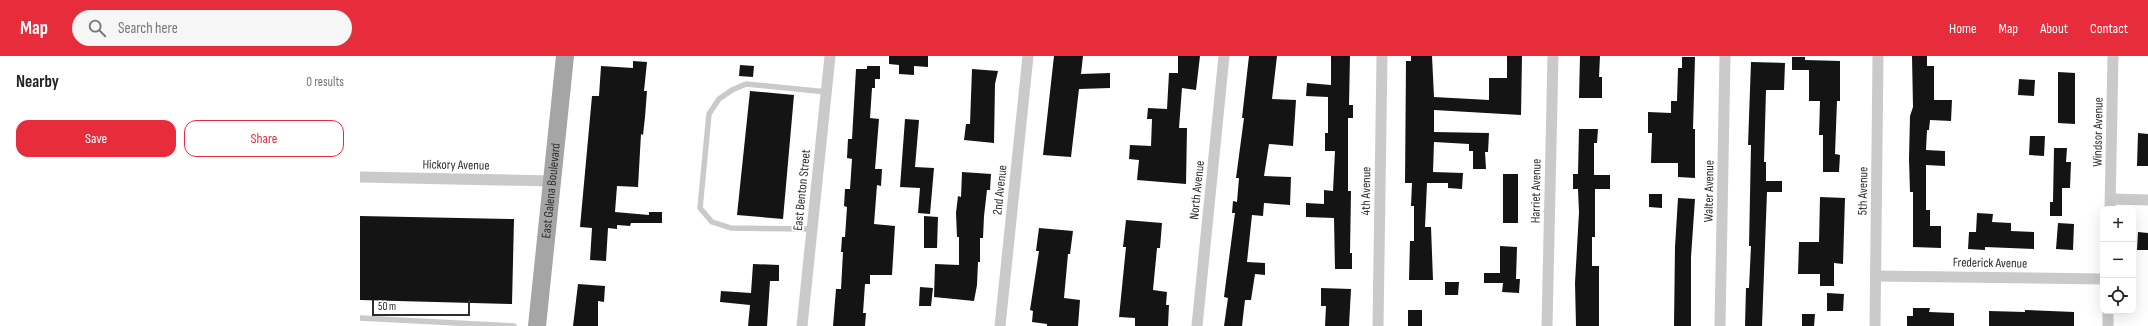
<!DOCTYPE html>
<meta charset="utf-8">
<style>
body{margin:0;font-family:"Sofia Sans Condensed",sans-serif;background:#f6f6f6;color:#222}
.controls{position:absolute;right:12px;bottom:12px;display:grid;overflow:hidden;border-radius:8px;box-shadow:0 4px 16px #0002}
.controls button{width:36px;height:36px;display:grid;place-items:center;padding:0;border:0;border-bottom:1px solid #e0e0e0;background:#fff;color:#222;font:20px sans-serif}
.scale{position:absolute;left:12px;bottom:10px;width:98px;box-sizing:border-box;padding-left:4px;border:2px solid #2d2d2d;border-top:0;font-size:11px;line-height:14px;white-space:nowrap;color:#2d2d2d;-webkit-text-stroke:3px #fff;paint-order:stroke}
.list{margin:0;padding:0;list-style:none}
h2{display:flex;justify-content:space-between;align-items:center;height:52px;margin:0;padding:0 16px;font-size:17px}
h2 small{font-size:13px;font-weight:400;color:#767676}
.actions{display:flex;gap:8px;padding:12px 16px}
.actions a{flex:1;padding:9px 0;border:1px solid #e72c3c;border-radius:12px;text-align:center;font-size:14px;color:#e72c3c}
.actions .main{background:#e72c3c;color:#fff}
.icon{flex:none;width:22px;height:22px;fill:none;stroke:currentColor;stroke-width:2;stroke-linecap:round;stroke-linejoin:round}
.map{position:relative;flex:none;width:1788px;height:270px;overflow:hidden}
header{display:flex;align-items:center;gap:24px;box-sizing:border-box;height:56px;padding:0 20px;background:#e72c3c;color:#fff}
header strong{font-size:19px}
nav{display:flex;gap:22px;margin-inline-start:auto;font-size:14px}
.search{width:280px;height:36px;background:#f6f6f6;display:flex;align-items:center;gap:10px;box-sizing:border-box;padding:0 14px;border-radius:22px;color:#767676;font-size:15px}
main{display:flex}
aside{flex:1;background:#fff}
.map>svg:first-child{display:block}
.building{fill:#141414}
.lines{fill:none;stroke-linecap:round;stroke-linejoin:round}
.service{stroke:#cacaca;stroke-width:5.5}
.minor{stroke:#cacaca;stroke-width:11}
.primary{stroke:#a5a5a5;stroke-width:18}
.labels{text-anchor:middle;dominant-baseline:central;stroke-width:4;stroke-linejoin:round;paint-order:stroke}
.street-label{font-size:13px;fill:#2d2d2d;stroke:#fff}
</style>
<header>
<strong>Map</strong>
<div class="search"><svg class="icon" aria-label="search" viewBox="0 0 24 24"><circle cx="10" cy="10" r="6"/><path d="M15 15l6 6"/></svg>Search here</div>
<nav><a>Home</a><a>Map</a><a>About</a><a>Contact</a></nav>
</header>
<main>
<aside>
<h2>Nearby<small>0 results</small></h2>
<ul class="list">
</ul>
<div class="actions"><a class="main">Save</a><a>Share</a></div>
</aside>
<div class="map">
<svg width="1788" height="270" viewBox="0 0 1788 270">
<rect width="100%" height="100%" fill="#fff"/>
<g class="building">
<polygon points="529,0 568,0 568,11 554,10 554,19 539,18 539,9 529,8"/>
<polygon points="694,0 723,0 721,18 750,17 750,32 719,33 711,101 683,99"/>
<polygon points="818,0 840,0 836,34 822,32 819,72 827,72 826,128 777,124 779,104 769,103 770,89 791,90 792,63 787,63 788,52 807,53 809,17 818,17"/>
<polygon points="889,0 917,0 912,43 936,44 933,90 909,88 904,120 931,121 930,149 904,147 903,160 892,159 887,206 905,207 905,219 895,218 891,244 885,244 882,270 864,270 868,242 864,241 875,157 872,157 873,145 877,146 879,122 876,122 884,62 882,62"/>
<polygon points="971,0 990,0 989,49 993,49 993,62 988,62 988,135 991,135 990,197 992,197 992,213 975,213 974,162 946,161 946,147 964,148 964,134 973,135 975,95 965,95 965,77 968,77 968,41 946,40 947,27 971,29"/>
<polygon points="1051,0 1072,0 1074,41 1129,44 1129,22 1147,22 1147,0 1162,0 1161,59 1074,54 1074,76 1129,77 1128,96 1125,96 1126,113 1113,113 1113,95 1109,95 1109,88 1074,86 1073,116 1103,117 1102,133 1088,132 1088,127 1067,127 1065,171 1071,171 1073,224 1049,224 1050,185 1054,185 1054,150 1051,150 1052,127 1045,127 1046,5 1051,5"/>
<polygon points="1220,0 1240,0 1239,21 1242,21 1242,42 1219,42"/>
<polygon points="1552,0 1567,0 1567,10 1574,10 1574,44 1592,44 1591,65 1570,64 1569,74 1567,74 1566,94 1585,95 1585,110 1566,109 1566,154 1570,154 1570,170 1581,170 1581,192 1553,191 1553,136 1550,136 1549,103 1550,60 1553,51"/>
<polygon points="1322,1 1335,1 1333,73 1335,73 1335,122 1318,121 1318,107 1291,107 1292,77 1288,77 1288,56 1311,57 1311,45 1317,45 1318,12 1322,12"/>
<polygon points="1432,1 1445,1 1445,4 1480,5 1480,45 1477,45 1475,98 1480,99 1479,116 1463,116 1463,79 1459,79 1460,45 1449,45 1449,14 1432,14"/>
<polygon points="273,5 287,6 284,35 287,35 285,61 283,79 281,78 278,131 257,130 255,156 289,159 289,156 302,156 302,167 271,167 270,170 257,169 257,173 248,172 246,205 230,204 232,172 220,171 232,40 239,40 241,10 273,12"/>
<polygon points="1391,6 1425,7 1424,34 1406,34 1404,106 1406,106 1406,125 1422,125 1422,136 1407,136 1402,270 1385,270 1386,232 1389,232 1391,190 1389,190 1391,89 1388,89"/>
<polygon points="380,9 394,10 393,21 379,20"/>
<polygon points="507,10 520,10 520,23 515,23 515,32 512,32 510,62 519,63 515,113 522,113 521,130 517,129 514,168 535,170 532,219 510,219 510,228 505,228 503,257 506,257 505,270 473,270 476,233 481,233 483,196 481,196 482,181 485,181 487,151 484,150 485,133 490,133 492,103 487,102 488,83 492,83 496,13 507,13"/>
<polygon points="612,13 638,15 635,28 634,87 604,84 606,68 610,68"/>
<polygon points="1698,16 1715,17 1715,68 1698,67"/>
<polygon points="1659,23 1675,24 1674,40 1658,39"/>
<polygon points="390,35 434,39 423,163 377,159"/>
<polygon points="545,63 559,64 555,111 574,112 570,158 558,157 560,132 540,131"/>
<polygon points="1219,73 1238,73 1237,87 1234,87 1234,119 1250,119 1250,133 1235,133 1235,181 1232,181 1232,210 1239,210 1239,270 1216,270 1215,227 1219,156 1218,133 1213,133 1213,118 1218,118"/>
<polygon points="1778,77 1788,78 1788,110 1777,110"/>
<polygon points="1670,80 1685,80 1684,100 1669,99"/>
<polygon points="1694,92 1707,92 1706,106 1711,106 1710,132 1702,132 1702,160 1690,160 1690,146 1693,146"/>
<polygon points="602,116 631,118 630,134 627,134 624,160 623,182 620,182 620,206 618,206 617,229 614,245 574,241 575,208 599,209 599,181 597,181 596,157 598,140 601,141"/>
<rect x="1143" y="118" width="15" height="49"/>
<polygon points="1289,138 1302,138 1302,152 1289,151"/>
<polygon points="1460,141 1485,142 1483,208 1474,207 1474,230 1460,230 1460,218 1438,218 1439,186 1459,186"/>
<polygon points="1318,142 1335,143 1331,201 1331,270 1314,270 1315,191"/>
<polygon points="1617,157 1633,158 1632,166 1651,167 1651,175 1674,176 1674,193 1625,191 1625,194 1608,193 1609,176 1616,176"/>
<polygon points="0,160 154,163 152,248 0,244"/>
<polygon points="564,160 578,161 577,192 564,192"/>
<polygon points="766,164 802,167 800,192 797,192 793,234 807,236 806,249 809,249 808,270 775,270 775,262 759,261 766,191 763,191"/>
<polygon points="1698,167 1714,168 1713,194 1696,193"/>
<polygon points="679,172 713,175 710,198 708,198 704,242 720,244 718,270 687,270 687,268 672,266 673,255 670,254 679,195 676,195"/>
<polygon points="1778,176 1788,177 1788,194 1777,194"/>
<polygon points="1140,190 1157,191 1156,223 1160,223 1159,237 1142,236 1143,227 1124,227 1124,217 1140,217"/>
<polygon points="393,208 419,209 419,225 410,225 407,270 388,270 390,249 360,246 361,235 391,237"/>
<polygon points="1085,226 1099,226 1098,239 1085,239"/>
<polygon points="218,228 245,230 244,246 238,245 238,270 213,270"/>
<polygon points="560,231 573,232 571,250 559,250"/>
<polygon points="961,232 991,233 989,270 965,270 966,250 961,250"/>
<polygon points="1467,237 1484,238 1483,255 1467,255"/>
<polygon points="1553,252 1570,252 1569,256 1594,257 1594,270 1547,270 1547,260 1553,260"/>
<rect x="1048" y="254" width="14" height="16"/>
<polygon points="1665,254 1714,256 1714,270 1629,270 1629,255 1665,256"/>
<polygon points="1442,258 1455,258 1454,270 1442,270"/>
</g>
<g class="lines">
<g class="service">
<polyline points="452,173 371,172 352,166 340,152 349,58 359,43 372,34 386,28 467,36"/>
<polyline points="0,262 154,270"/>
</g>
<g class="minor">
<polyline points="0,121 192,125"/>
<polyline points="1751,143 1788,144"/>
<polyline points="1750,153 1753,0"/>
<polyline points="1516,220 1743,223"/>
<polyline points="442,270 470,0"/>
<polyline points="640,270 668,0"/>
<polyline points="837,270 864,0"/>
<polyline points="1018,270 1022,0"/>
<polyline points="1187,270 1193,0"/>
<polyline points="1360,270 1365,0"/>
<polyline points="1515,270 1518,0"/>
<polyline points="1748,270 1748,255"/>
</g>
<path class="primary" id="s1" d="M177,270l28,-270"/>
</g>
<g class="labels">
<g class="street-label">
<text transform="translate(1738 76) rotate(-89)">Windsor Avenue</text>
<text transform="translate(96 109) rotate(1)">Hickory Avenue</text>
<text transform="translate(442 134) rotate(-84)">East Benton Street</text>
<text transform="translate(640 134) rotate(-84)">2nd Avenue</text>
<text transform="translate(837 134) rotate(-84)">North Avenue</text>
<text stroke="none"><textPath href="#s1" startOffset="136">East Galena Boulevard</textPath></text>
<text transform="translate(1006 135) rotate(-89)">4th Avenue</text>
<text transform="translate(1176 135) rotate(-89)">Harriet Avenue</text>
<text transform="translate(1349 135) rotate(-89)">Walter Avenue</text>
<text transform="translate(1503 135) rotate(-89)">5th Avenue</text>
<text transform="translate(1630 207) rotate(1)">Frederick Avenue</text>
</g>
</g>
</svg>
<div class="controls">
<button>+</button>
<button>−</button>
<button><svg class="icon" aria-label="locate" viewBox="0 0 24 24"><circle cx="12" cy="12" r="6"/><path d="M12 2v4M12 18v4M2 12h4M18 12h4"/></svg></button>
</div>
<div class="scale">50 m</div>
</div>
</main>
